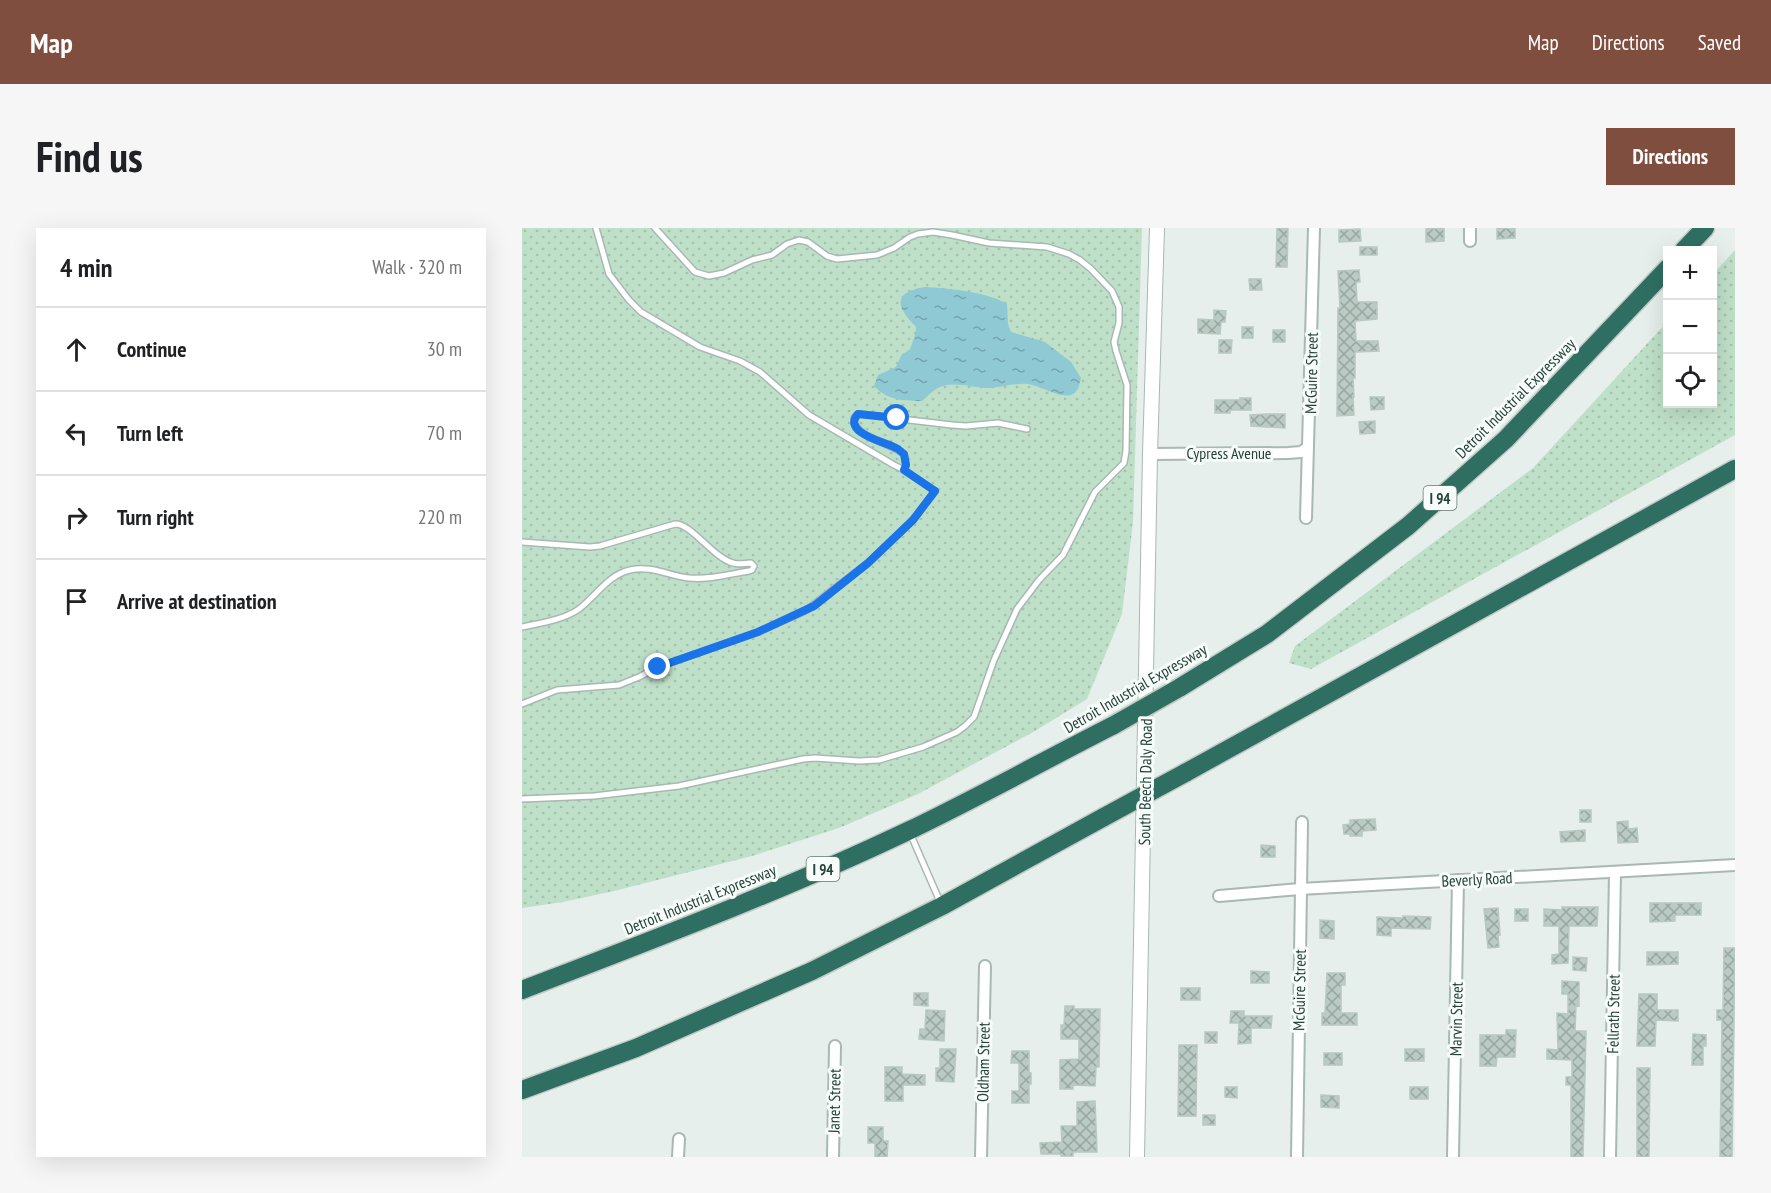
<!DOCTYPE html>
<meta charset="utf-8">
<style>
body{margin:0;font-family:"PT Sans Narrow",sans-serif;background:#f6f6f6;color:#202124}
.controls{position:absolute;right:18px;top:18px;display:grid;overflow:hidden;border-radius:0px;box-shadow:0 6px 24px #0002}
.controls button{width:54px;height:54px;display:grid;place-items:center;padding:0;border:0;border-bottom:2px solid #e0e0e0;background:#fff;color:#202124;font:30px sans-serif}
.stop{position:absolute;width:18px;height:18px;margin:-14px;border:4px solid #1a73e8;border-radius:50%;background:#fff}
.stop.end{background:#1a73e8;border-color:#fff;box-shadow:0 2px 6px #0008}
.list{margin:0;padding:0;list-style:none}
h2{display:flex;justify-content:space-between;align-items:center;height:78px;margin:0;padding:0 24px;font-size:26px}
h2 small{font-size:20px;font-weight:400;color:#757577}
.list li{display:grid;grid-template-columns:39px 1fr auto;gap:18px;align-items:center;box-sizing:border-box;height:84px;padding:0 24px;border-top:2px solid #e0e0e0}
.list b{display:block;font-size:22px;white-space:nowrap}
.list em{font-size:20px;font-style:normal;color:#757577}
.icon{flex:none;width:33px;height:33px;fill:none;stroke:currentColor;stroke-width:2;stroke-linecap:round;stroke-linejoin:round}
.map{position:relative;flex:none;width:1213px;height:929px;overflow:hidden;border-radius:0px}
header{display:flex;align-items:center;gap:36px;box-sizing:border-box;height:84px;padding:0 30px;background:#7f4e3f;color:#fff}
header strong{font-size:28px}
nav{display:flex;gap:33px;margin-inline-start:auto;font-size:21px}
.intro{display:flex;align-items:center;justify-content:space-between;box-sizing:border-box;height:144px;padding:0 36px}
h1{margin:0;font-size:42px}
.button{padding:15px 27px;border-radius:0px;background:#7f4e3f;color:#fff;font-size:21px;font-weight:700}
main{display:flex;gap:36px;padding:0 36px}
aside{flex:1;background:#fff;border-radius:0px;box-shadow:0 6px 24px #0002}
.map>svg:first-child{display:block}
.grass{fill:url(#grass-dots)}
.water{fill:url(#water-ripples)}
.building{fill:url(#building-cross-hatch);stroke:#b8c9c2;stroke-width:1.5}
.lines{fill:none;stroke-linecap:round;stroke-linejoin:round}
.service-casing{stroke:#a8b8b2;stroke-width:8}
.minor-casing{stroke:#a8b8b2;stroke-width:14}
.tertiary-casing{stroke:#a8b8b2;stroke-width:16}
.motorway-casing{stroke:#c2cac8;stroke-width:21}
.service{stroke:#fff;stroke-width:5}
.minor{stroke:#fff;stroke-width:10}
.tertiary{stroke:#fff;stroke-width:14}
.motorway{stroke:#2f6f62;stroke-width:18}
.motorway-bridge-casing{stroke:#c2cac8;stroke-width:21;stroke-linecap:butt}
.motorway-bridge{stroke:#2f6f62;stroke-width:18}
.route{stroke:#1a73e8;stroke-width:8}
.labels{text-anchor:middle;dominant-baseline:central;stroke-width:6;stroke-linejoin:round;paint-order:stroke}
.shield{fill:#f7fbf9;stroke:#637a73;stroke-width:1.5}
.shield-label{font-size:15px;font-weight:bold;fill:#24423a}
.street-label{font-size:16px;fill:#24423a;stroke:#f7fbf9}
</style>
<header>
<strong>Map</strong>
<nav><a>Map</a><a>Directions</a><a>Saved</a></nav>
</header>
<div class="intro"><h1>Find us</h1><a class="button">Directions</a></div>
<main>
<aside>
<h2>4 min<small>Walk · 320 m</small></h2>
<ul class="list">
<li><svg class="icon" aria-label="ahead" viewBox="0 0 24 24"><path d="M12 20V5M6 11l6-6 6 6"/></svg><div><b>Continue</b></div><em>30 m</em></li>
<li><svg class="icon" aria-label="left" viewBox="0 0 24 24"><path d="M17 20v-9H6M10 6l-5 5 5 5"/></svg><div><b>Turn left</b></div><em>70 m</em></li>
<li><svg class="icon" aria-label="right" viewBox="0 0 24 24"><path d="M7 20v-9h11M14 6l5 5-5 5"/></svg><div><b>Turn right</b></div><em>220 m</em></li>
<li><svg class="icon" aria-label="arrive" viewBox="0 0 24 24"><path d="M6 21V4h12l-3 4 3 4H6"/></svg><div><b>Arrive at destination</b></div></li>
</ul>
</aside>
<div class="map">
<svg width="1213" height="929" viewBox="0 0 1213 929">
<defs>
<pattern id="grass-dots" width="8" height="8" patternUnits="userSpaceOnUse" patternTransform="scale(1.5)"><rect width="8" height="8" fill="#bfe0c8"/><path d="M2 2h.1M6 6h.1" fill="none" stroke="#a4c1ad" stroke-width="1.8" stroke-linecap="round"/></pattern>
<pattern id="water-ripples" width="26" height="14" patternUnits="userSpaceOnUse" patternTransform="scale(1.5)"><rect width="26" height="14" fill="#8ec9d4"/><path d="M2 4q2-2 4 0t4 0M15 11q2-2 4 0t4 0" fill="none" stroke="#74a5ad"/></pattern>
<pattern id="building-cross-hatch" width="8" height="8" patternUnits="userSpaceOnUse" patternTransform="scale(1.5)"><rect width="8" height="8" fill="#bbcac4"/><path d="M0 0l8 8M0 8l8-8" fill="none" stroke="#98a6a0"/></pattern>
</defs>
<rect width="100%" height="100%" fill="#e6efeb"/>
<g class="grass">
<polygon points="0,0 620,0 611,294 600,386 565,471 513,503 396,566 317,600 230,628 92,663 41,674 0,680"/>
<polygon points="1213,22 1213,207 789,441 767,435 773,418 1011,240 1145,94 1146,176 1190,176 1191,46"/>
</g>
<path class="water" d="M403,59c22,1 63,5 82,17l1,20 3,8 34,10 26,20 10,16c-2,6 -2,13 -8,16 -12,6 -31,-8 -45,-10 -13,-1 -24,3 -37,4 -18,1 -38,-9 -55,1 -5,3 -10,9 -14,12 -18,0 -35,-1 -48,-15l4,-11 18,-8 6,-13 8,-4c2,-8 6,-14 6,-23 -20,-20 -24,-35 9,-40z"/>
<g class="building">
<polygon points="755,0 766,0 765,39 754,39"/>
<polygon points="922,0 922,13 904,14 904,1"/>
<polygon points="975,0 993,0 993,10 975,11"/>
<polygon points="838,1 839,13 817,14 817,2"/>
<rect x="838" y="19" width="17" height="8"/>
<polygon points="837,42 838,54 834,54 835,74 855,74 855,91 833,93 834,113 856,113 857,123 833,124 833,150 831,150 832,169 831,169 832,187 815,188 816,80 818,80 816,43"/>
<polygon points="727,51 739,51 740,62 728,62"/>
<polygon points="692,82 704,83 703,94 699,94 698,106 676,105 676,91 692,92"/>
<rect x="720" y="99" width="11" height="11"/>
<rect x="751" y="102" width="12" height="12"/>
<polygon points="697,112 710,112 709,125 697,125"/>
<polygon points="848,169 862,169 862,181 849,182"/>
<polygon points="718,170 729,170 729,182 708,182 708,185 693,185 693,172 718,172"/>
<polygon points="745,186 763,186 763,200 729,198 728,187"/>
<polygon points="853,193 853,205 838,206 837,194"/>
<rect x="1058" y="582" width="11" height="12"/>
<polygon points="853,591 854,602 840,603 840,608 828,608 828,606 822,606 821,597 828,596 828,592"/>
<polygon points="1106,593 1106,601 1115,600 1116,614 1096,615 1095,594"/>
<polygon points="1063,602 1063,613 1039,614 1038,604"/>
<polygon points="739,617 753,618 753,629 739,629"/>
<polygon points="1128,675 1179,675 1179,687 1153,687 1153,693 1128,694"/>
<polygon points="1040,679 1076,679 1075,698 1047,698 1046,735 1030,736 1030,727 1037,726 1037,698 1022,698 1022,681 1040,682"/>
<polygon points="976,680 978,707 976,707 977,719 966,720 962,681"/>
<rect x="993" y="681" width="13" height="12"/>
<polygon points="881,688 909,689 908,701 869,700 869,708 855,707 855,689 881,690"/>
<polygon points="798,692 812,693 812,711 798,710"/>
<polygon points="1202,720 1213,720 1210,929 1198,929 1200,792 1195,792 1195,782 1201,782"/>
<polygon points="1125,724 1156,724 1156,736 1125,737"/>
<polygon points="1051,729 1065,730 1064,743 1051,742"/>
<polygon points="729,743 747,744 747,755 729,755"/>
<polygon points="805,745 823,745 823,757 819,757 819,785 835,785 835,797 800,797 800,785 803,785"/>
<polygon points="1040,753 1057,754 1057,778 1054,777 1053,803 1064,803 1061,929 1049,929 1049,857 1044,857 1044,849 1050,849 1050,832 1025,831 1025,821 1036,822 1035,785 1046,786 1046,766 1040,766"/>
<rect x="659" y="760" width="19" height="12"/>
<polygon points="392,765 406,765 406,778 392,777"/>
<polygon points="1117,766 1135,766 1135,782 1156,782 1156,793 1134,792 1133,818 1115,818"/>
<polygon points="543,778 552,778 552,781 578,781 577,839 574,839 573,858 551,857 551,861 538,861 538,832 557,831 557,811 539,811 539,797 542,797"/>
<polygon points="404,782 423,783 422,813 397,811 398,801 403,801"/>
<polygon points="709,783 722,783 722,788 750,788 749,800 729,800 729,815 716,816 717,795 708,795"/>
<polygon points="984,802 994,802 993,829 975,829 974,838 958,838 958,807 984,807"/>
<rect x="683" y="804" width="12" height="11"/>
<polygon points="1171,806 1184,807 1184,818 1181,818 1181,837 1170,837"/>
<polygon points="657,817 675,817 674,888 656,888"/>
<polygon points="418,821 434,821 432,854 414,853 414,840 418,840"/>
<rect x="883" y="821" width="19" height="12"/>
<polygon points="490,823 507,823 507,845 509,845 509,856 507,856 507,875 490,875 490,863 497,863 497,835 489,835"/>
<rect x="802" y="825" width="18" height="12"/>
<polygon points="363,839 380,839 380,846 403,847 403,857 381,857 381,873 363,873"/>
<polygon points="1115,840 1128,840 1127,929 1115,929"/>
<polygon points="703,859 715,859 715,870 703,869"/>
<rect x="888" y="859" width="18" height="12"/>
<polygon points="799,867 817,868 817,880 799,879"/>
<polygon points="573,873 575,924 551,924 551,928 539,928 539,926 519,926 518,915 540,914 539,898 555,898 555,874"/>
<rect x="681" y="887" width="12" height="10"/>
<polygon points="346,899 361,899 361,913 366,913 365,929 353,929 353,915 346,915"/>
</g>
<g class="lines">
<defs>
<g id="service">
<path d="M74,0l13,46 20,26 12,12 59,35 40,14 20,11 49,43 85,50 10,5 2,-5 -2,-11c-16,-12 -39,-13 -50,-31v-5l4,-4 94,11 14,1 32,-3 29,6"/>
<path d="M0,314l68,5 10,-1 75,-22c16,-1 37,33 58,39 6,2 12,0 18,0l3,3 -2,4 -3,1c-19,3 -40,9 -60,7 -19,-2 -39,-13 -59,-8 -22,5 -34,26 -51,39 -16,11 -38,14 -57,18"/>
<polyline points="0,476 35,462 97,457 117,449 136,439 236,404 283,383 346,335 391,292 413,263 382,242"/>
<polyline points="0,571 72,568 157,558 281,531 293,530 337,533 357,532 401,519 435,504 443,498 452,489 472,432 495,381 517,352 541,327 573,264 602,235 604,223 605,157 594,123 592,114 597,95 597,79 590,63 569,41 558,32 547,26 525,19 467,15 430,7 411,4 396,6 388,9 372,20 355,27 315,31 305,28 286,14 277,12 265,16 250,27 230,32 202,45 187,48 173,44 133,0"/>
<polyline points="388,605 419,676"/>
</g>
<g id="minor">
<polyline points="948,13 948,0"/>
<polyline points="628,226 766,225 779,224 785,220"/>
<polyline points="784,290 792,0"/>
<polyline points="697,668 778,661 1213,637"/>
<polyline points="156,929 157,911"/>
<polyline points="311,929 313,818"/>
<polyline points="459,929 463,738"/>
<polyline points="775,929 780,594"/>
<polyline points="931,929 936,652"/>
<polyline points="1088,929 1093,644"/>
</g>
<polyline id="tertiary" points="615,929 628,226 635,0"/>
<g id="motorway">
<polyline points="1162,22 1183,0"/>
<polyline points="657,460 745,406 886,298 984,211 1146,40"/>
<polyline points="663,545 1213,241"/>
<path d="M0,762c130,-50 260,-99 386,-159 69,-33 137,-71 206,-106"/>
<polyline points="0,862 114,820 290,743 420,678 582,589"/>
</g>
</defs>
<use href="#service" class="service-casing"/>
<use href="#minor" class="minor-casing"/>
<use href="#tertiary" class="tertiary-casing"/>
<use href="#motorway" class="motorway-casing"/>
<use href="#service" class="service"/>
<use href="#minor" class="minor"/>
<use href="#tertiary" class="tertiary"/>
<use href="#motorway" class="motorway"/>
<defs>
<g id="motorway-bridge">
<polyline points="592,497 657,460"/>
<polyline points="582,589 663,545"/>
</g>
</defs>
<use href="#motorway-bridge" class="motorway-bridge-casing"/>
<use href="#motorway-bridge" class="motorway-bridge"/>
</g>
<g class="lines">
<path class="route" d="M136,439l100,-35 56,-26 54,-43 45,-43 22,-29 -31,-21 2,-5 -2,-11c-3,-2 -5,-5 -8,-6 -10,-6 -55,-15 -38,-34l39,4"/>
</g>
<g class="labels">
<g class="shield">
<rect x="901.5" y="258" width="33" height="24" rx="4.5"/>
<rect x="284.5" y="629" width="33" height="24" rx="4.5"/>
</g>
<g class="shield-label">
<text x="918" y="270">I 94</text>
<text x="301" y="641">I 94</text>
</g>
<g class="street-label">
<text transform="translate(789 145) rotate(-89)">McGuire Street</text>
<text transform="translate(993 170) rotate(-45)">Detroit Industrial Expressway</text>
<text x="707" y="225">Cypress Avenue</text>
<text transform="translate(613 460) rotate(-30)">Detroit Industrial Expressway</text>
<text transform="translate(623 554) rotate(-89)">South Beech Daly Road</text>
<text transform="translate(955 651) rotate(-3)">Beverly Road</text>
<text transform="translate(178 671) rotate(-22)">Detroit Industrial Expressway</text>
<text transform="translate(777 762) rotate(-89)">McGuire Street</text>
<text transform="translate(1091 786) rotate(-89)">Fellrath Street</text>
<text transform="translate(934 791) rotate(-89)">Marvin Street</text>
<text transform="translate(461 834) rotate(-89)">Oldham Street</text>
<text transform="translate(312 873) rotate(-89)">Janet Street</text>
</g>
</g>
</svg>
<div class="controls">
<button>+</button>
<button>−</button>
<button><svg class="icon" aria-label="locate" viewBox="0 0 24 24"><circle cx="12" cy="12" r="6"/><path d="M12 2v4M12 18v4M2 12h4M18 12h4"/></svg></button>
</div>
<div class="stop" style="left:375px;top:190px"></div>
<div class="stop end" style="left:136px;top:439px"></div>
</div>
</main>
